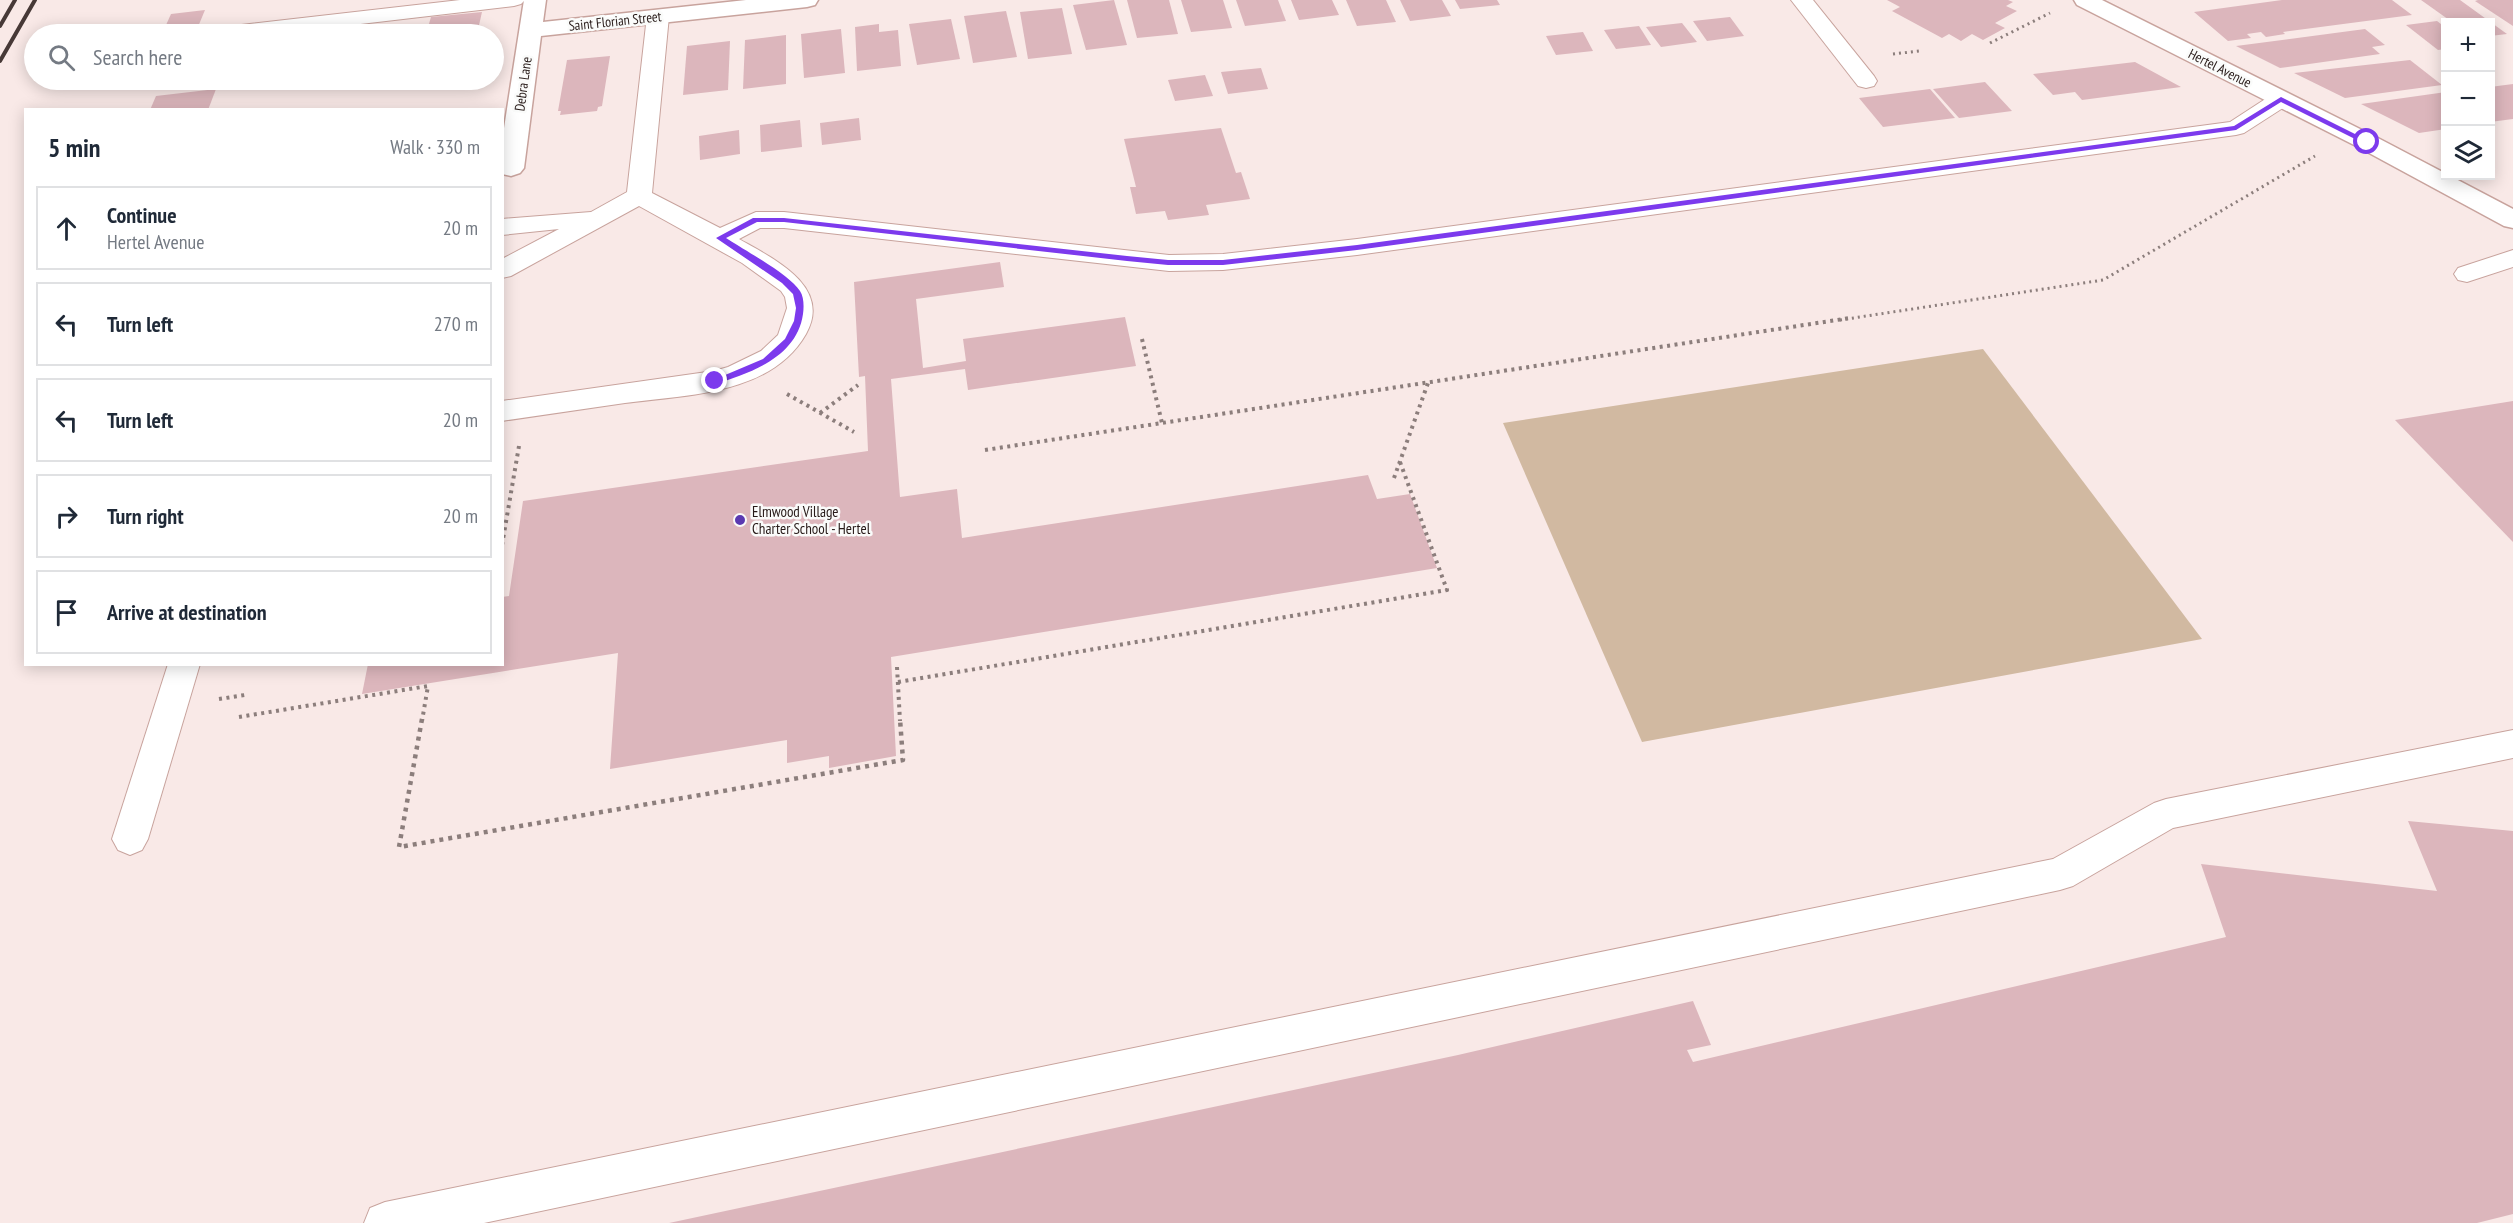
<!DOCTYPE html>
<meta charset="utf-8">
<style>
body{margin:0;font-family:"PT Sans Narrow",sans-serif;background:#f2f2f3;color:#1f2937}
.controls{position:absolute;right:18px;top:18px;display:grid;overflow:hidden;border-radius:0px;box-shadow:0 3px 15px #0003}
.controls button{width:54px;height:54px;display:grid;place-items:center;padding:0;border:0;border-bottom:2px solid #e0e1e3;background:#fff;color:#1f2937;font:30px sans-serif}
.stop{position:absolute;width:18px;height:18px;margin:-14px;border:4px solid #7c3aed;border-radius:50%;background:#fff}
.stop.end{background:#7c3aed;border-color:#fff;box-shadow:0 2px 6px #0008}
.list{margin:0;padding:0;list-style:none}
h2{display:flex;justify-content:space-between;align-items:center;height:78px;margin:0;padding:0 24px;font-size:26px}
h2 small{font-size:20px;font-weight:400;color:#747a83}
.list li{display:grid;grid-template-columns:39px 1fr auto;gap:18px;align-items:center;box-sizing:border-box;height:84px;margin:0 12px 12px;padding:0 12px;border:2px solid #e0e1e3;border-radius:0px}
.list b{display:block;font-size:22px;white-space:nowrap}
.list p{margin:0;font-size:20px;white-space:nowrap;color:#747a83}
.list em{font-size:20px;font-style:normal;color:#747a83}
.icon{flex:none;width:33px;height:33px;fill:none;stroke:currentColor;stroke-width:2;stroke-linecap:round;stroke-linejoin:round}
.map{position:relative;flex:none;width:2513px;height:1223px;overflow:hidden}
.search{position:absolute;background:#fff;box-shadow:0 3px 15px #0003;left:24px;top:24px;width:480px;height:66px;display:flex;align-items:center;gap:15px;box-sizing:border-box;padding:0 21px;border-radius:33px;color:#747a83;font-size:22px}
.panel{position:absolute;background:#fff;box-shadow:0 3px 15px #0003;left:24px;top:108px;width:480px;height:558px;border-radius:0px}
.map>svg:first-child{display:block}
.green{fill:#d1b9a1}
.building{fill:#dcb6bc}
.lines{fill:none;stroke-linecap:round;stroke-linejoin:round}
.lane-casing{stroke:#c8a39d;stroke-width:2}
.street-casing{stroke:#c8a39d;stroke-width:3}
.secondary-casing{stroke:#c8a39d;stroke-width:3}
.path-far2{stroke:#8c7e7c;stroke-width:3;stroke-dasharray:2 4;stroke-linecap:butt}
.path-far1{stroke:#8c7e7c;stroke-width:4;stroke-dasharray:3 4.5;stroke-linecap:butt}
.path{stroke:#8c7e7c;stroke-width:4.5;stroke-dasharray:4 5;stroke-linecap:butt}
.lane{fill:#fff;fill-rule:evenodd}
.street{fill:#fff;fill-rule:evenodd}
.secondary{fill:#fff;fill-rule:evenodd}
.rail{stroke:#473937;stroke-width:4}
.route{fill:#7c3aed}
.poi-dot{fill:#5a39b1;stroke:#fafbfa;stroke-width:2}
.labels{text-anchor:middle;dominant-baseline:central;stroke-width:5;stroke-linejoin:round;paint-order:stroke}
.far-street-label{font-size:14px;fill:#271a18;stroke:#fafbfa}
.poi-label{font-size:15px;fill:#271a18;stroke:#fafbfa;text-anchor:start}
</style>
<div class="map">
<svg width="2513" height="1223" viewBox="0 0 2513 1223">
<rect width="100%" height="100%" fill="#f9e9e7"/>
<polygon class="green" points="1983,349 2202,639 1642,742 1503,423"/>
<g class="building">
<polygon points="1114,0 1127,45 1086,50 1073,5"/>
<polygon points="1127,0 1169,0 1178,34 1137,38"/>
<polygon points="1181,0 1223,0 1232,28 1191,32"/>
<polygon points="1236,0 1278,0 1286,21 1245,26"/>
<polygon points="1291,0 1332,0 1339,15 1299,20"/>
<polygon points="1346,0 1386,0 1396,22 1357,26"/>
<polygon points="1400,0 1442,0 1451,16 1410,21"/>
<polygon points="1455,0 1497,0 1500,5 1460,9"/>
<polygon points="1887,0 2008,0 2013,2 2006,6 2017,11 1995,23 2005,28 1983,40 1972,34 1961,41 1949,34 1942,38 1892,11 1900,7"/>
<polygon points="2282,0 2392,0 2412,15 2283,32 2285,34 2266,37 2261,32 2247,34 2251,38 2228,41 2194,12"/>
<polygon points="2421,0 2460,0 2507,34 2490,36 2490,22 2452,22"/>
<polygon points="2478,0 2513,0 2513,26 2475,1"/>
<polygon points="1062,8 1072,54 1028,59 1020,12"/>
<polygon points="205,10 195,34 162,34 171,14"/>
<polygon points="1006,11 1017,57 973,63 964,16"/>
<polygon points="482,12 477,34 426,34 431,17"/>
<polygon points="1730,17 1744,36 1707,41 1693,21"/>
<polygon points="951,19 960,59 917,65 909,24"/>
<polygon points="2437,21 2446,28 2446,49 2438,50 2406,25"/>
<polygon points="1682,23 1697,42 1661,47 1646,27"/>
<polygon points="879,24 879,32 898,30 901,66 857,71 855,27"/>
<polygon points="1639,26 1651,45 1616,49 1604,30"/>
<polygon points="841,29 845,73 804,78 801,34"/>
<polygon points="2365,29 2385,45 2372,47 2380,54 2280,68 2236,46"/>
<polygon points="1583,32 1593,51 1556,55 1546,36"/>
<polygon points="786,35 786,84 743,89 745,40"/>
<polygon points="730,41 728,90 683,95 687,46"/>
<polygon points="610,56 602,106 598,107 597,111 560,115 561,111 558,111 567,60"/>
<polygon points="2410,60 2442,85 2345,98 2294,73"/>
<polygon points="2135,62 2181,87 2082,100 2075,92 2053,95 2033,74"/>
<polygon points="1261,68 1268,89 1228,94 1221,72"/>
<polygon points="1205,75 1213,96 1175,101 1168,80"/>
<polygon points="211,80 273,80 273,81 207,88"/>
<polygon points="1985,82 2012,111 1959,118 1933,89"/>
<polygon points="2513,84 2513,119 2490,122 2490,87"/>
<polygon points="216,89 208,110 150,110 156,96"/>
<polygon points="1930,89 1955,118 1883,127 1859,98"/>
<polygon points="2446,92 2446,129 2419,133 2361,104"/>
<polygon points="859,118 861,140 822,145 820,123"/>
<polygon points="800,120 802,147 761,152 760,125"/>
<polygon points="1221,128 1236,173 1241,172 1250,199 1206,205 1209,215 1168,220 1165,211 1136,214 1130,187 1136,187 1124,139"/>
<polygon points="739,130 740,154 700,160 699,136"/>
<polygon points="1000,262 1004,287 916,299 923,368 966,361 963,339 1125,317 1136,366 968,390 965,369 891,379 900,497 957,489 962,538 1368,475 1377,499 1410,494 1437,568 891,657 896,756 829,768 829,756 787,763 787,740 610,769 618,653 362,694 368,664 502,664 502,597 509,596 523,501 868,451 865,376 859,377 854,282"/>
<polygon points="2513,401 2513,542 2395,420"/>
<polygon points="2408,821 2513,831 2513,1214 2477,1223 669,1223 1458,1055 1693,1001 1711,1045 1687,1050 1693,1062 2226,937 2201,864 2437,891"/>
</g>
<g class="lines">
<defs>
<g id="lane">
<polygon points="460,0 525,0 521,4 514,6 275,34 222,33 225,28 233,26"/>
<polygon points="1791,0 1813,0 1874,76 1877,81 1874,86 1866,88 1858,86"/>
<path d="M658,10l8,1 3,5 -17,177 68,35 36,-16h28l385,43 54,-1 134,-15 873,-117 43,-28 8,-2 8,2 3,5 -3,5 -45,29 -8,2 -879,120 -134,15 -54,1 -385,-43h-24l-21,11c33,19 94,47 67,95 -35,61 -120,61 -181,69 -41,6 -82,12 -123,18v-20l212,-30 14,-4 33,-16 17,-16 9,-27 -2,-11 -4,-6 -39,-28 -103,-57 -128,70 -9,2v-19l57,-30 -57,6v-16l89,-7 36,-20 20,-176 3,-5z"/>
<polygon points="2513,250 2513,267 2467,282 2458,280 2454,274 2458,268"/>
<polygon points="168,664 200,664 148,839 142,850 130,855 118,850 112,839"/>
<polygon points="2513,730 2513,758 2173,828 2073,886 2060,890 484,1223 364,1223 370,1208 385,1202 2053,859 2154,803 2166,799"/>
</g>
<polygon id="street" points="524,0 546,0 543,22 746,0 818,0 815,5 807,7 541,36 524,168 520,173 511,176 502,174 502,141"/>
<polygon id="secondary" points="2074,0 2102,0 2376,137 2513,209 2513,228 2504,226 2358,147 2077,5"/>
</defs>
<use href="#lane" class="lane-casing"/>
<use href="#street" class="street-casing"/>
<use href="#secondary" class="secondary-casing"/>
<g class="path-far2">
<polyline points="1990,43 2050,13"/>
<polyline points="1893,54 1919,51"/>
<polyline points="1840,320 2103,280 2315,156"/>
</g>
<g class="path-far1">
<polyline points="1142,339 1162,423"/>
<polyline points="787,394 854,432"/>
<polyline points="820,413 858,385"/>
<polyline points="985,450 1850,318"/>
<polyline points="1394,478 1428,383"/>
<polyline points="502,545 519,446"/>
<polyline points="897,667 900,721"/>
<polyline points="898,682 1447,590 1400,462"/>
<polyline points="219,699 245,695"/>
<polyline points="239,717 428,686 422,721"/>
</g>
<polyline class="path" points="422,719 399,847 903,760 900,719"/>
<use href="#lane" class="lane"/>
<use href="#street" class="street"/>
<use href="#secondary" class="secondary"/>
<g class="rail">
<polyline points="0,26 15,0"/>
<polyline points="0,61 35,0"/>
</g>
</g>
<path class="route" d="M2281,97l90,45 -6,2 -84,-42 -45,28 -879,120 -134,15h-55l-41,-4 -343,-39h-27l-31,16c18,12 63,36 74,53 4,6 4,16 3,23 -6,43 -52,59 -88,70l-4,-3 52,-22 22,-20 9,-18 2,-13 -3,-14 -11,-11 -66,-45 37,-20h31l343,38 41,4h55l134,-15 877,-119z"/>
<circle class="poi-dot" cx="740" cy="520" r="6"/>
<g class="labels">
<g class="far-street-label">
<text transform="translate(615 21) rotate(-6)">Saint Florian Street</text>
<text transform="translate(2220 68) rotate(27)">Hertel Avenue</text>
<text transform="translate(523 84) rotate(-82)">Debra Lane</text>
</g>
<g class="poi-label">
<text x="752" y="511">Elmwood Village<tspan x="752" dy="17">Charter School - Hertel</tspan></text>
</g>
</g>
</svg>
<div class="controls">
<button>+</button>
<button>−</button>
<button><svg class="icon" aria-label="layers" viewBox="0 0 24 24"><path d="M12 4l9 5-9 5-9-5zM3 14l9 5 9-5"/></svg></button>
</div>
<div class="stop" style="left:2367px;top:142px"></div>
<div class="stop end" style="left:715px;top:381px"></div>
<div class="search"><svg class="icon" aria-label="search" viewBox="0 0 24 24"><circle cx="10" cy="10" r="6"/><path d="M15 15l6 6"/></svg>Search here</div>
<section class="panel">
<h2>5 min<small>Walk · 330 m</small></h2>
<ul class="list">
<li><svg class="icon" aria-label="ahead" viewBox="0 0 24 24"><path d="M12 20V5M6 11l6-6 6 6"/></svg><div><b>Continue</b><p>Hertel Avenue</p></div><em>20 m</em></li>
<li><svg class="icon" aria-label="left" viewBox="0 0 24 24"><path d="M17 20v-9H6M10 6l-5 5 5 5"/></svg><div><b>Turn left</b></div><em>270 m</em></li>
<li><svg class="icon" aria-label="left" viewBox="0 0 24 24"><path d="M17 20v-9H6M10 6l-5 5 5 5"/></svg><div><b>Turn left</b></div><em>20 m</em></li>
<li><svg class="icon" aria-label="right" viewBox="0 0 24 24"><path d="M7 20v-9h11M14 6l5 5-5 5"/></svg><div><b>Turn right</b></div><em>20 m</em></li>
<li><svg class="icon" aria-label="arrive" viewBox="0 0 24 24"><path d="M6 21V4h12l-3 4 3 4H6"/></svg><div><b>Arrive at destination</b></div></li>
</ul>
</section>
</div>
